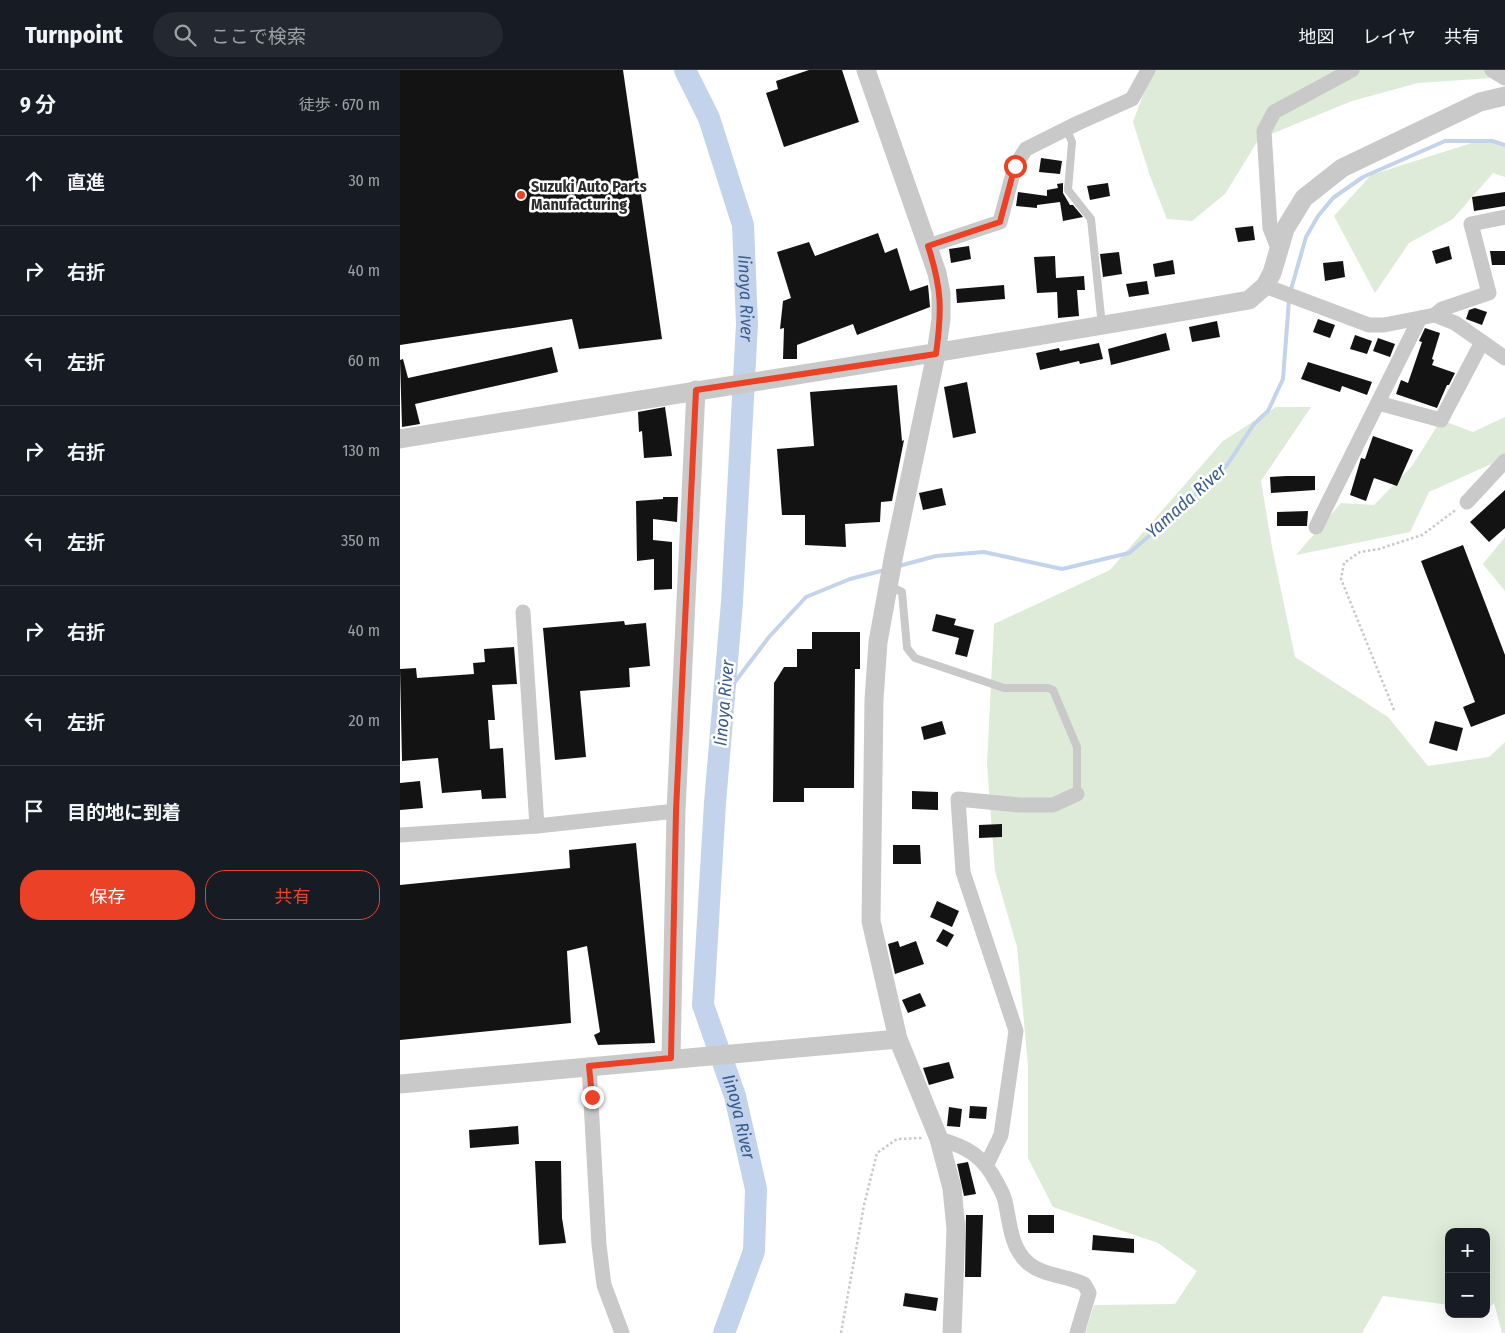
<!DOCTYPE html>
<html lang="ja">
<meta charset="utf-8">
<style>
body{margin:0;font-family:"Fira Sans Condensed","Noto Sans JP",sans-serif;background:#242831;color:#f1f3f6}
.controls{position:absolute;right:15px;bottom:15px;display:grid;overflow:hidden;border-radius:10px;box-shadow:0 5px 20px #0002}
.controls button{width:45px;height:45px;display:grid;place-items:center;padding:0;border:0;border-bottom:1px solid #363941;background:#171b24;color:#f1f3f6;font:25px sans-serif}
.stop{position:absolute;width:15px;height:15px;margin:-11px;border:4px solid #eb4126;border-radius:50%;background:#fff}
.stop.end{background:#eb4126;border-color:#fff;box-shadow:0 1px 5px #0008}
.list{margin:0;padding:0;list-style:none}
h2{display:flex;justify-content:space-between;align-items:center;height:65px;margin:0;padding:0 20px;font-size:21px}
h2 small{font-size:16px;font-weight:400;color:#9ea1a6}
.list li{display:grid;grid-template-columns:32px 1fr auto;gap:15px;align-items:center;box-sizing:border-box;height:90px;padding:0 20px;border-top:1px solid #363941}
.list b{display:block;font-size:19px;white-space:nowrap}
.list em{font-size:16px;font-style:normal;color:#9ea1a6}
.actions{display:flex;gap:10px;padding:15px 20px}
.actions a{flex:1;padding:11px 0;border:1px solid #eb4126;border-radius:20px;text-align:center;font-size:18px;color:#eb4126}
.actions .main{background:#eb4126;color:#fff}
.icon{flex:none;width:28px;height:28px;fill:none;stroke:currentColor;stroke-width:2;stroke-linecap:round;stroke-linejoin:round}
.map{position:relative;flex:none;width:1105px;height:1263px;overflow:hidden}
header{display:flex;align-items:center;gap:30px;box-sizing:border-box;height:70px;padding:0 25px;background:#171b24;border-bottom:1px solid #363941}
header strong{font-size:24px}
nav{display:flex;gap:28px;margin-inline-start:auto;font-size:18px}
.search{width:350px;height:45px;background:#242831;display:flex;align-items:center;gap:12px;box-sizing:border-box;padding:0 18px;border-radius:28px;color:#9ea1a6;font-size:19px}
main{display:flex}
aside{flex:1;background:#171b24}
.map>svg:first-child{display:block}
.green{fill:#deebd8}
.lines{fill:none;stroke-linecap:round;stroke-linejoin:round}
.stream{stroke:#c3d3ec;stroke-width:4}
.river{stroke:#c3d3ec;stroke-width:22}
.building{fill:#131313}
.path{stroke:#c9c9c9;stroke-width:2.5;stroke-dasharray:2.5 2.5;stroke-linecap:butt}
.service{stroke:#c9c9c9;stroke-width:8}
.minor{stroke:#c9c9c9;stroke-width:15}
.tertiary{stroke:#c9c9c9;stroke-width:19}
.route{stroke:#eb4126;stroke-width:6}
.poi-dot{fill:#eb4126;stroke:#fff;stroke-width:2}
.labels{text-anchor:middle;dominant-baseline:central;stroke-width:5;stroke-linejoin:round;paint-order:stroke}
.poi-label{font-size:16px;font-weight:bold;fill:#2c2c2c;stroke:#fff;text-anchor:start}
.water-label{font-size:18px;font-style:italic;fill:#385b90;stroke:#fff}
</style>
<header>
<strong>Turnpoint</strong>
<div class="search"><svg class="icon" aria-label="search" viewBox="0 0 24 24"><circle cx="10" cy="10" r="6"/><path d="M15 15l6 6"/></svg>ここで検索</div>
<nav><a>地図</a><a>レイヤ</a><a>共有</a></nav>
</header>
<main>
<aside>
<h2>9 分<small>徒歩 · 670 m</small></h2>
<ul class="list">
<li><svg class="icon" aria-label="ahead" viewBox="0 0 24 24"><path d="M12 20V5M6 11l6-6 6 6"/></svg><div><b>直進</b></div><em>30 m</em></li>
<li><svg class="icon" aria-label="right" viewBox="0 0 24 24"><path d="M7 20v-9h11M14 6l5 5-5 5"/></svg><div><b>右折</b></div><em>40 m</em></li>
<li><svg class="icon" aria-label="left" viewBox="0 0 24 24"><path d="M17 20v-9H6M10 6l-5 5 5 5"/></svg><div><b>左折</b></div><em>60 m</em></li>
<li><svg class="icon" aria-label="right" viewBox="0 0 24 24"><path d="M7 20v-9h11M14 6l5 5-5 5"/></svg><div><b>右折</b></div><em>130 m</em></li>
<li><svg class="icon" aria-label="left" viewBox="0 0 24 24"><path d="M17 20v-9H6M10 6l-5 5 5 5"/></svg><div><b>左折</b></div><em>350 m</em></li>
<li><svg class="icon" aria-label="right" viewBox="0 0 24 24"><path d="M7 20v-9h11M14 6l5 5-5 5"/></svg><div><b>右折</b></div><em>40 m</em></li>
<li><svg class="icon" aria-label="left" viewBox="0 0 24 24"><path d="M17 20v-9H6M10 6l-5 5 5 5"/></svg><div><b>左折</b></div><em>20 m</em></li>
<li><svg class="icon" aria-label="arrive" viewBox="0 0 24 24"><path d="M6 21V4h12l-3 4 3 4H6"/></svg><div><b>目的地に到着</b></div></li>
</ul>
<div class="actions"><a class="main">保存</a><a>共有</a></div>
</aside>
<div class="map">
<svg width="1105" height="1263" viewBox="0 0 1105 1263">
<rect width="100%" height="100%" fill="#fff"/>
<g class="green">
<polygon points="752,0 1105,0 1105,7 1018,13 952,31 859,69 825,124 792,151 767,149 750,106 733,52"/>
<polygon points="1078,71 1105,75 1105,107 1093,103 1053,149 1009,173 975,223 934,146 971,105"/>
<polygon points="876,337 911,337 861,411 872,477 895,587 988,647 1028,696 1089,687 1105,672 1105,1263 1102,1263 1094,1233 1086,1240 1086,1162 1049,1162 1049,1235 983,1226 962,1263 685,1263 694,1235 775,1234 797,1201 758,1173 653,1137 628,1088 628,995 617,877 595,801 587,694 594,554 710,500 823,371"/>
<polygon points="1105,347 1105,401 1097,394 1089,395 1029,422 1010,462 896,485 941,433 974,435 1012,396 1041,350 1073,362"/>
<polygon points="1105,467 1105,521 1083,494"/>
</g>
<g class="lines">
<g class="stream">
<polyline points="890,223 906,167 918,146 933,128 963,107 1045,71 1092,71 1105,75"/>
<polyline points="499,496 536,486 584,482 662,499 729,483 768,450 827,395 854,354 868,341 883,309 889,230"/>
<polyline points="325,625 369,567 406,527 450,509 485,500"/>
</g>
<path class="river" id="s1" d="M285,0l24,48 34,107 4,99 -15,278 -17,201 -12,202 32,91 21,93 -2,62 -30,82"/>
</g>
<g class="building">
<polygon points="0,0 223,0 262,269 179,279 172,249 0,275"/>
<polygon points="409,0 442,0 459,52 384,77 366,23 378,19 376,11"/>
<polygon points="641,88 662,91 660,104 639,102"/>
<polygon points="663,113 663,123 670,135 673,135 683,147 663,151 660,132 637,135 637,138 616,136 618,122 647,126 647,120 658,118 657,114"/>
<polygon points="708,113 710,126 690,130 687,116"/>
<polygon points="1105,122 1105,136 1074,141 1072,127"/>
<polygon points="853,156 855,170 838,172 835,158"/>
<polygon points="478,163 485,183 497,178 510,221 528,215 530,237 457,265 453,254 397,275 397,289 383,289 384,258 380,259 383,231 391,228 377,182 409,172 415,186"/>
<polygon points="569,176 571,189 551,193 549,179"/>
<polygon points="1049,176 1052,189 1036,194 1032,181"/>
<polygon points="1090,181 1105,181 1105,195 1092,195"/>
<polygon points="719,182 722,204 703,207 700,184"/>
<polygon points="655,186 656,208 684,206 685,220 677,220 679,246 658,248 657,222 637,223 634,187"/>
<polygon points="773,190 775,204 755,207 753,194"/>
<polygon points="943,191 945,207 925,211 923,193"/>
<polygon points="747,211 749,224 729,227 726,214"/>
<polygon points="604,215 605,229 557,233 556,219"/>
<polygon points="1075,238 1087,242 1082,255 1066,249 1069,240"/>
<polygon points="918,249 935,255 930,268 913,262"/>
<polygon points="817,251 820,267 792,272 789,257"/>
<polygon points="1025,258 1040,263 1032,289 1034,290 1032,295 1055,303 1049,315 1047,315 1037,338 996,324 1001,310 1008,313 1022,272 1019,271"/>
<polygon points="766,263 770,280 711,295 708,279"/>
<polygon points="955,265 972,271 967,284 950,279"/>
<polygon points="978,268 995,274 990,287 973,281"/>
<polygon points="699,273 703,289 680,294 679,291 640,300 636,283 659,278 660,281"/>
<polygon points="152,277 158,302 15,334 20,354 2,357 0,290 3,289 8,308"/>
<polygon points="908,292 972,312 967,325 942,316 940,322 901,309"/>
<polygon points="567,312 576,363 553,368 544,317"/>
<polygon points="497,315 502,371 504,370 492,431 481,432 480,452 445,454 446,477 405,475 405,445 382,445 377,379 414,376 410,322"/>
<polygon points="265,337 272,386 244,388 242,361 239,362 238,342"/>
<polygon points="973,366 1013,380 997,416 974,408 966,431 950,425 961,388 965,389"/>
<polygon points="886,406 915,406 915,420 871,423 870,407"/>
<polygon points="542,418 546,435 523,440 519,423"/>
<polygon points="1105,420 1105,458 1089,472 1070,452"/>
<polygon points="263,427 278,427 277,452 253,449 253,470 272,472 272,519 254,520 254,489 237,491 236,431 263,429"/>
<polygon points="908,441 907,456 877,456 877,442"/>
<polygon points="1063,475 1105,585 1105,644 1071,657 1063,637 1075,632 1021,491"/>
<polygon points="536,544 556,549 554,555 574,560 567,587 555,584 559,568 532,561"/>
<polygon points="224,551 225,555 246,553 250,596 229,598 230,617 180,621 186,687 155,690 143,558"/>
<polygon points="412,562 460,562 460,599 455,599 454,718 404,718 404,732 373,732 374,613 384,597 397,597 397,579 412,579"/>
<polygon points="114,577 117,614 92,615 95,650 88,650 90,679 103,678 106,728 82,729 81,720 42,723 38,688 2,691 0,599 16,598 17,608 74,604 73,593 85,592 84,579"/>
<polygon points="542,651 546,664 524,670 521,657"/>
<polygon points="1035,651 1063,658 1057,681 1029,673"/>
<polygon points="20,711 23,738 0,740 0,713"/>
<polygon points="512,721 538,722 538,740 512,739"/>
<polygon points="602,754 602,767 579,768 579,755"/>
<polygon points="236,773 255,973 198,975 194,965 200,962 187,876 167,881 171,953 0,970 0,815 170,798 169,780"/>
<polygon points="493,775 520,775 521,794 493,794"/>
<polygon points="537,831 559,841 552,857 530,847"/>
<polygon points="543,859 554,865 547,877 536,871"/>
<polygon points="498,871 500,877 516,871 524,894 495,904 488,874"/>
<polygon points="520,923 526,936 508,943 502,930"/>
<polygon points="549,992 554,1008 529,1015 523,998"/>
<polygon points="570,1036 587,1037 586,1049 569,1048"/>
<polygon points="549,1037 562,1039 560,1057 547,1056"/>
<polygon points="118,1056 119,1074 70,1078 69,1060"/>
<polygon points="135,1091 161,1091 162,1148 166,1173 139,1175"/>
<polygon points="568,1092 576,1124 564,1126 557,1094"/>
<polygon points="566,1145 583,1145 581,1207 565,1207"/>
<rect x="628" y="1145" width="26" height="18"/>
<polygon points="693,1165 734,1169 734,1183 692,1180"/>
<polygon points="505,1223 538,1228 536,1241 503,1236"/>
</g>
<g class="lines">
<g class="path">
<polyline points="994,640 941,509 944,493 960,482 979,479 1022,465 1057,439"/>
<polyline points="441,1263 464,1135 477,1083 497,1069 523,1068"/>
</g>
<g class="service">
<polyline points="666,58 672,72 668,120 691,149 702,256"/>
<polyline points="489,516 502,522 507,578 515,588 604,618 648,618 653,620 677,677 677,724"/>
</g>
<g class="minor">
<polyline points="1092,0 1105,8"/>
<polyline points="528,176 600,152 615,96 626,79 678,53 732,29 748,0"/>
<polyline points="880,183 870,158 864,61 874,42 952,0"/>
<polyline points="865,216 969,255 984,255 1035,245 1055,253 1105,288"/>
<polyline points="1035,245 1042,239 1089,223 1071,154 1105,147"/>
<polyline points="978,333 1041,350 1082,272"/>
<polyline points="1067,432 1105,391"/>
<polyline points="916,457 1020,248"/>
<polyline points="123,542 137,756"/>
<polyline points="0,765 137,756 276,741"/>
<polyline points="189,996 199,1175 204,1215 222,1263"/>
<path d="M539,1069c29,8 44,17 58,44 3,6 7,12 8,18 5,21 5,45 22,61 15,14 38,13 57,22l5,9 -12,40"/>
<polyline points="587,1094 601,1065 616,961 563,802 558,729 619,735 653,735 677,724"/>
</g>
<g class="tertiary">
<polyline points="466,0 537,203 541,223 541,249 536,284 494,484 478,572 474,630 471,851 498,969 539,1069 552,1118 556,1159 552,1263"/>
<path d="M0,369c283,-47 567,-89 849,-139l16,-14 7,-13 13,-44 19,-31 38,-30 138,-66 25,-6"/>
<polyline points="271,988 276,741 296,320"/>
<polyline points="0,1014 498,969"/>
</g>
</g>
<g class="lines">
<path class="route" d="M192,1027l-3,-31 82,-8 5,-247 20,-421 240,-36c6,-44 6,-65 -8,-108l72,-24 15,-56"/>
</g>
<circle class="poi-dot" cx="121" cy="125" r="5"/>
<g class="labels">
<g class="poi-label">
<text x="131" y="116">Suzuki Auto Parts<tspan x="131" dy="18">Manufacturing</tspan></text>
</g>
<g class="water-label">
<text stroke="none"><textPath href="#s1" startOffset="239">Iinoya River</textPath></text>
<text transform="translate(786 431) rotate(-42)">Yamada River</text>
<text transform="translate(324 633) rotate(-85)">Iinoya River</text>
<text stroke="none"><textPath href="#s1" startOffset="1065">Iinoya River</textPath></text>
</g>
</g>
</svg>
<div class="controls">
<button>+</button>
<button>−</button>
</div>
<div class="stop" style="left:615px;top:96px"></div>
<div class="stop end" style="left:192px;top:1027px"></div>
</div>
</main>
